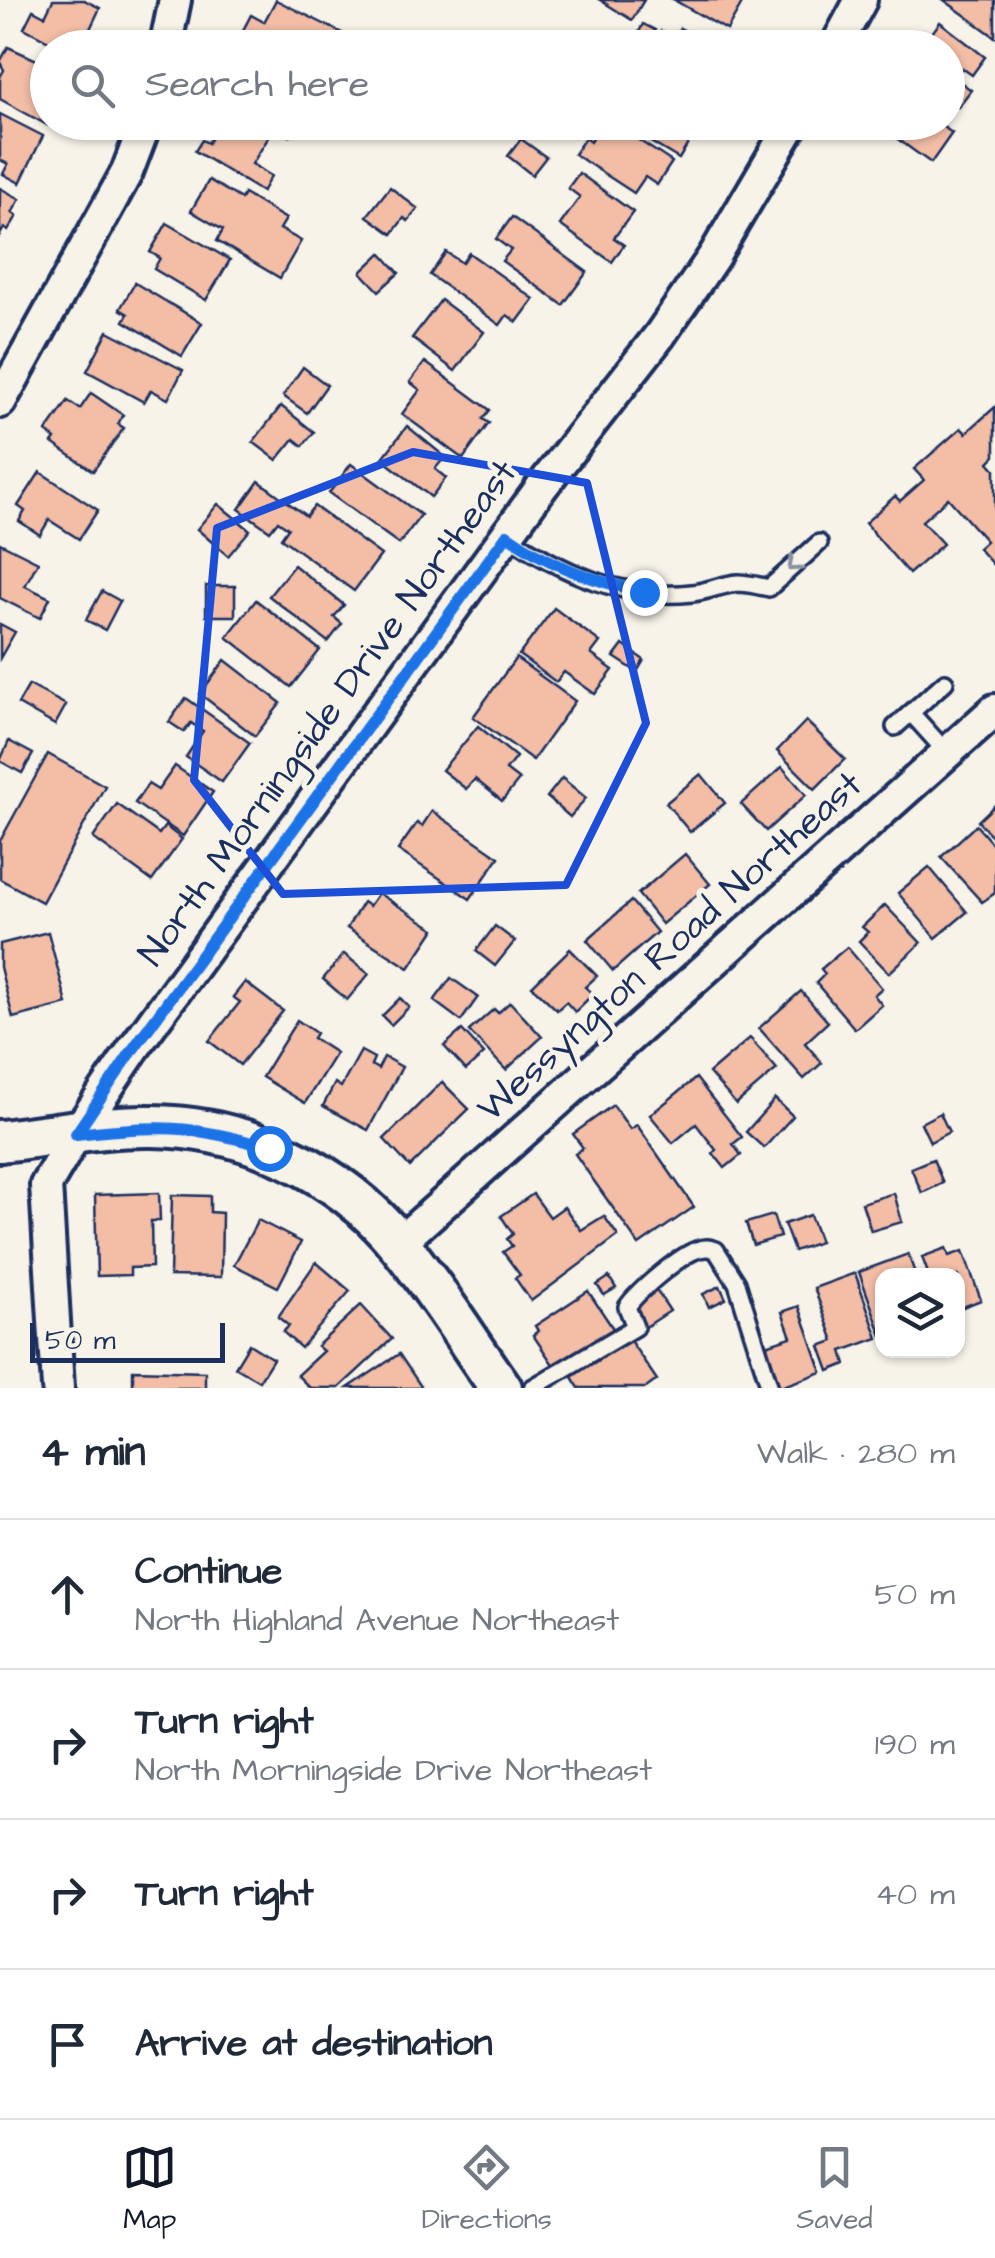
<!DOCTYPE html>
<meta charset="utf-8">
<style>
body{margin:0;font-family:"Architects Daughter",sans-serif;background:#f6f6f7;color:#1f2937}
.controls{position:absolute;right:30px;bottom:30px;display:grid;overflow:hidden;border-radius:20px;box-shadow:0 2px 8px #0004}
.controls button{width:90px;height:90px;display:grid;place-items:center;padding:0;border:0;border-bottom:2px solid #e0e1e3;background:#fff;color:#1f2937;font:50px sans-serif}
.scale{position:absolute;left:30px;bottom:25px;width:195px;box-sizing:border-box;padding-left:10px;border:5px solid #1b2f5e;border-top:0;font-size:28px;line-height:35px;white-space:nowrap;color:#1b2f5e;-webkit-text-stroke:8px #f7f3e8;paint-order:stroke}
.stop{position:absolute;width:30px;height:30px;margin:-22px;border:8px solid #1a73e8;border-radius:50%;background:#fff}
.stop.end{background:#1a73e8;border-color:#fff;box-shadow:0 2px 10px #0008}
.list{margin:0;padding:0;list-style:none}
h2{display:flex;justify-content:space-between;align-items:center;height:130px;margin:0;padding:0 40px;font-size:42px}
h2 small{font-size:32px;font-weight:400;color:#747a83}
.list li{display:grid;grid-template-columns:65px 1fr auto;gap:30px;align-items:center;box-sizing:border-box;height:150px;padding:0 40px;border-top:2px solid #e0e1e3}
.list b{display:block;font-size:38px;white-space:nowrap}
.list p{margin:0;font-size:32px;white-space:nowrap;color:#747a83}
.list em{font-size:32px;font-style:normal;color:#747a83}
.icon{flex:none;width:55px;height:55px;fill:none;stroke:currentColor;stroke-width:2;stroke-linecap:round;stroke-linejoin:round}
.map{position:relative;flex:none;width:995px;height:1388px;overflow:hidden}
.search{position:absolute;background:#fff;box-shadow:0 2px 8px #0004;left:30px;right:30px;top:30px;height:110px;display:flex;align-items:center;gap:25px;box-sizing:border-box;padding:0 35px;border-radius:55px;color:#747a83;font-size:38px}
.sheet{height:730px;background:#fff}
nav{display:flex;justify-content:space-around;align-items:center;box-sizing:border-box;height:140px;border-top:2px solid #e0e1e3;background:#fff;font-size:28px;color:#747a83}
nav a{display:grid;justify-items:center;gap:5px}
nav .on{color:#111827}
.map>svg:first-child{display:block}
.building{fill:#f3bda6;stroke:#1b2f5e;stroke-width:2.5}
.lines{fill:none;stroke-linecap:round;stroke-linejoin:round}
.service-casing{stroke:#1b2f5e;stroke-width:22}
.minor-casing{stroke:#1b2f5e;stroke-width:38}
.tertiary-casing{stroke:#1b2f5e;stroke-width:48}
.service{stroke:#f7f3e8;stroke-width:15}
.minor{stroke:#f7f3e8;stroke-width:30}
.tertiary{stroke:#f7f3e8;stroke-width:40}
.oneway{stroke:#8991a3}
.route{stroke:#1a73e8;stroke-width:12}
.marked{fill:none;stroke:#1d4ed8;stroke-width:8;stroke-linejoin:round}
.labels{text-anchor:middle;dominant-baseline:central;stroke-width:10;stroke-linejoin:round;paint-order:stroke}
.street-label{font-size:38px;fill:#1b2f5e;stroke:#f7f3e8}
</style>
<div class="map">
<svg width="995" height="1388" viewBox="0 0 995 1388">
<rect width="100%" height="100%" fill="#f7f3e8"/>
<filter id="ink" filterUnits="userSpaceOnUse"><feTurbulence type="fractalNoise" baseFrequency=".01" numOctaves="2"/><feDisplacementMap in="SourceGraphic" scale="20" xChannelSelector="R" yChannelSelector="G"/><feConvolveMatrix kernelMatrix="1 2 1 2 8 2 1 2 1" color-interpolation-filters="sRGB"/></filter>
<g filter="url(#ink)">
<g class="building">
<polygon points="53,0 84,0 100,8 81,48 62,48 24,28 33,10 45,16"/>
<polygon points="276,0 352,38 347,48 268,48 241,34 251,15 264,22"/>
<polygon points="600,0 644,0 632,20"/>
<polygon points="674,0 744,0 727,30"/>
<polygon points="944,0 995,0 995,37"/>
<polygon points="940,22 985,57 972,75 962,68 955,78 971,90 958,107 948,99 948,48 921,48"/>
<polygon points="643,24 655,30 646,47 635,40"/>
<polygon points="680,28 717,48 651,48 661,31 675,38"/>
<polygon points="8,47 48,65 47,125 0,99 0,77 4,70 0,62"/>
<polygon points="0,114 43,136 20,183 3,174 8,164 0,160"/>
<polygon points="221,122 249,122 270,135 252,164 271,176 262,192 195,151 202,140 208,143"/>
<polygon points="265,122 298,122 290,136"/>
<polygon points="602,122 611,122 672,162 657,185 645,177 634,193 574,154 585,138 590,142"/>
<polygon points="617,122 701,122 679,159"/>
<polygon points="880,122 945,122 942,126 952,133 931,163 878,125"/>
<polygon points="521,139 546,157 532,175 508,156"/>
<polygon points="579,173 633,212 614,238 624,245 612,262 560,225 580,197 568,188"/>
<polygon points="209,180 241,199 244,194 286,219 280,229 301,241 280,278 217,241 223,230 191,211"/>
<polygon points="390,187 418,209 408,221 404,218 392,234 367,216"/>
<polygon points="0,188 20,199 12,213 17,216 8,231 4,228 0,235"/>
<polygon points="512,217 587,272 563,305 502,261 511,250 496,239"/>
<polygon points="167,223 230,260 206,300 154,269 160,258 150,252"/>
<polygon points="446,252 462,263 469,253 534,299 517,322 507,315 500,325 430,275"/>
<polygon points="381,253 399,273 379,291 361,272"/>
<polygon points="135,283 202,323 182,356 124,321 128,314 120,309"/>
<polygon points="441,300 484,332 455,371 412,338"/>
<polygon points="108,331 183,370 168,399 151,390 144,402 87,371"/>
<polygon points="425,362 490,410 483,419 489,423 463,459 402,414 420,390 410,382"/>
<polygon points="303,367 327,385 307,413 283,396"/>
<polygon points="91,393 123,415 118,424 124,428 93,471 52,443 55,439 46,432 68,401 80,409"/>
<polygon points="281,406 314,432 303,446 294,439 277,460 253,442"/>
<polygon points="995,407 995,456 989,462 995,469 995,567 978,548 986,541 948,498 922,521 943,544 909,574 865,523 895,496 900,501 924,480 914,469 961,428 966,433"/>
<polygon points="407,426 445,457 435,469 446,478 431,497 382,459"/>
<polygon points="351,464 421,515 399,544 329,493"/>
<polygon points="40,472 98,510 79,539 49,520 40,535 19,521 25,511 18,506"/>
<polygon points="259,481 306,516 314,506 381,555 354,591 281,538 288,528 278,521 270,531 239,509"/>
<polygon points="218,504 250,530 228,556 197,529"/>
<polygon points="0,543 38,562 25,586 50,598 40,618 0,598"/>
<polygon points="294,565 344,605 334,617 342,624 328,642 269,596"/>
<rect x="206" y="586" width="29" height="30"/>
<polygon points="102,591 120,601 105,630 86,620"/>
<polygon points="256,600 320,650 291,687 227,637"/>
<polygon points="554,608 600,642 591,654 613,670 595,694 564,672 556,682 519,655"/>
<polygon points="0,624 15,632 0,658"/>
<polygon points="623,645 644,660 637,672 614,657"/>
<polygon points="516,658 575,701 533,760 473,717"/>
<polygon points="225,660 281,703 255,736 200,694"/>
<polygon points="29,685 66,705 55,725 18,704"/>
<polygon points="186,698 250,743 222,782 186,757 203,731 191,723 184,732 169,722"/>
<polygon points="806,721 845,759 815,789 777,751"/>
<polygon points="478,726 516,757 506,770 519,780 502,801 475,779 466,789 442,770"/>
<polygon points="9,741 33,754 22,773 0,761"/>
<polygon points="48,754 105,786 42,902 0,879 0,841"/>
<polygon points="175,766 213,792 183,836 135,803 148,784 158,790"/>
<polygon points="782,767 806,795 766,831 741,804"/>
<polygon points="701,774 725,803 690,832 666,803"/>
<polygon points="562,778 586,798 570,817 547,797"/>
<polygon points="117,804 159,834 165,826 182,839 152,881 93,838"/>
<polygon points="995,805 995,839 978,821"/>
<polygon points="432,811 499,857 470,899 398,850 417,823 422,826"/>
<polygon points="976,825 995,847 995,893 982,902 941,857"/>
<polygon points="685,854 710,884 662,924 638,894"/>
<polygon points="929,867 967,912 936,938 898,893"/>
<polygon points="378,893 435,929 409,968 347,928 363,902 369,906"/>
<polygon points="631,901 657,932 613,971 587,940"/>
<polygon points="885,905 921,943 889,973 859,941 868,932 862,927"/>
<polygon points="495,926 515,941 495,966 476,951"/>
<polygon points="48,932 67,1004 13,1018 0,967 0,944"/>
<polygon points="847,947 882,988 874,995 882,1005 855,1029 816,983 825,974 821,969"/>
<polygon points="570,949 597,976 585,987 593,994 575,1012 566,1002 557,1010 532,986"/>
<polygon points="344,954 369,974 347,1000 323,979"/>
<polygon points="451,978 478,997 461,1021 434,1001"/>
<polygon points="245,982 283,1011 240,1065 209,1041 240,1002 233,997"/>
<polygon points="801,991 828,1022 805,1043 822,1063 804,1079 759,1028"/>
<polygon points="400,998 409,1007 391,1025 382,1016"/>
<polygon points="510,1002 542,1037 506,1070 469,1031 494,1009 498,1013"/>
<polygon points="297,1020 316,1033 313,1038 336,1053 305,1103 262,1077"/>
<polygon points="462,1030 484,1054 466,1070 444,1046"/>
<polygon points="750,1038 777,1069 736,1104 709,1073"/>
<polygon points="361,1051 374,1058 371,1065 378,1069 384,1057 402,1067 368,1130 323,1106 335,1083 341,1087"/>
<polygon points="696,1078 742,1137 733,1144 741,1155 725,1168 713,1153 716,1150 696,1124 673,1143 650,1115"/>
<polygon points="442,1082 469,1109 410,1167 384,1139"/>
<polygon points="775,1099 793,1116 764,1148 746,1132"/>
<polygon points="613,1105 630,1129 637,1125 694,1207 639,1245 575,1154 583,1148 573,1134"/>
<polygon points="940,1113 949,1132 930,1142 921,1123"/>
<polygon points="933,1159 943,1183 922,1193 911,1168"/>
<polygon points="159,1193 160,1221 151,1221 152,1267 130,1268 130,1275 97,1276 95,1195"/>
<polygon points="894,1193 902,1222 871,1231 862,1203"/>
<polygon points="533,1194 550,1217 564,1207 581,1230 604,1216 618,1236 531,1301 515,1278 520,1275 503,1252 512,1246 507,1239 513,1234 501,1216"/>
<polygon points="172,1195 210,1196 210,1212 222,1213 221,1277 170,1276"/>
<polygon points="773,1215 780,1237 753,1245 746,1223"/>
<polygon points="810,1215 820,1242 794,1251 784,1224"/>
<polygon points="258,1220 301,1242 278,1287 234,1265"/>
<polygon points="946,1248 949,1256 963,1251 981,1300 958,1309 958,1276 929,1276 922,1257"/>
<polygon points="908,1254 916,1276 882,1276 882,1336 859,1272"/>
<polygon points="316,1262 350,1291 301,1348 283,1332 289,1326 278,1317"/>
<polygon points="855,1273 878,1338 842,1351 846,1364 829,1371 820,1346 834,1341 814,1288"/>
<polygon points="609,1277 616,1288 604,1295 597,1285"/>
<polygon points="720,1286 726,1299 709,1307 703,1294"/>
<polygon points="588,1291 614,1330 556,1369 533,1335 538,1331 535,1326"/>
<polygon points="657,1291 670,1311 644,1328 631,1307"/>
<polygon points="361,1305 392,1339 339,1388 310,1388 297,1375 323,1351 317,1346"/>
<polygon points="799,1306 822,1372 778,1388 763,1346 791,1337 782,1312"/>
<polygon points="629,1339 657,1380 646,1388 579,1388 572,1377"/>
<polygon points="249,1344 273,1359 259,1381 235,1367"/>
<polygon points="399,1354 422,1388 348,1388"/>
<polygon points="133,1370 205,1372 205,1388 133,1388"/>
</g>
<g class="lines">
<defs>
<g id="service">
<path d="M507,535c52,37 119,66 185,58 15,-1 30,-9 46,-10 10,0 21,3 31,5l50,-45"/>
<polyline points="911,713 947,753"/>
<polyline points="895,727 945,682"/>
<path d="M532,1388l103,-61 -8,-20c10,-15 55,-54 73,-58 7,-2 9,-1 16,1l21,33 33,105"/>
</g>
<g id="minor">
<polyline points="165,48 175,0"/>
<polyline points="835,48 861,0"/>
<polyline points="0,402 127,172 146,122"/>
<polyline points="399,1243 995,710"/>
<polyline points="58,1388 46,1185 76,1134 134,1048 543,485 660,335 714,256 793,122"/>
</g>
<path id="tertiary" d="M0,1141c50,-5 102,-16 152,-15 94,1 188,45 247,118 37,45 68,96 102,144"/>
</defs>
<use href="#service" class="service-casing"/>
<use href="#minor" class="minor-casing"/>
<use href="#tertiary" class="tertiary-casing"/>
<use href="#service" class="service"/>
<use href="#minor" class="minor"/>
<use href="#tertiary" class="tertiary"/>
</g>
<defs><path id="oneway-chevron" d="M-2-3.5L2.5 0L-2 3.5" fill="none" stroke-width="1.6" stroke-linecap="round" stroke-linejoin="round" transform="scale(2.5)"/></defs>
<use class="oneway" href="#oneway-chevron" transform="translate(794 565) rotate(138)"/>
</g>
<g class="lines" filter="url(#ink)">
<path class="route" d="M269,1148c-76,-24 -115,-23 -193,-14l58,-86 373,-513c43,31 86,46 137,57"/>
</g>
<path class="marked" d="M413,452l174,31 59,240 -80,162 -283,9 -89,-114 23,-252z"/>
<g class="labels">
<g class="street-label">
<text transform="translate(328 713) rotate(-54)">North Morningside Drive Northeast</text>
<text transform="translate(670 947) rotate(-42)">Wessyngton Road Northeast</text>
</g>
</g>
</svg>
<div class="controls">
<button><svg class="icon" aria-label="layers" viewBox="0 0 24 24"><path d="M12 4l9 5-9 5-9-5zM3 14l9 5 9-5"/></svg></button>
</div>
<div class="scale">50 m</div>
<div class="stop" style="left:269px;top:1148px"></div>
<div class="stop end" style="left:644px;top:592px"></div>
<div class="search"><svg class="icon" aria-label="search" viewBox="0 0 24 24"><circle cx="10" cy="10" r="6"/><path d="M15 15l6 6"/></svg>Search here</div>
</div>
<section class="sheet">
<h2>4 min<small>Walk · 280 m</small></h2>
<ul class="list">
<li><svg class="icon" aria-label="ahead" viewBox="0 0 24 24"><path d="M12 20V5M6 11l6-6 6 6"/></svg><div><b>Continue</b><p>North Highland Avenue Northeast</p></div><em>50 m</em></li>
<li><svg class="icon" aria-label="right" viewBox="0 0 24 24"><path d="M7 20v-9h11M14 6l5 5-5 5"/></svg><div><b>Turn right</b><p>North Morningside Drive Northeast</p></div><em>190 m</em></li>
<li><svg class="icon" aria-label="right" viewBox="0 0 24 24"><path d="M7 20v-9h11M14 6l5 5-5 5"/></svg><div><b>Turn right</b></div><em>40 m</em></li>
<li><svg class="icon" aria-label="arrive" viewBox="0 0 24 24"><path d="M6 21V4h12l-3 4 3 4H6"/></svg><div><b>Arrive at destination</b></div></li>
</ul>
</section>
<nav>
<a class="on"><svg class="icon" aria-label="map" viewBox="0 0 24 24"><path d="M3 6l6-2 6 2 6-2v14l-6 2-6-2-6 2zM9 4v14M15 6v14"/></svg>Map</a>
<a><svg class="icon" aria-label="directions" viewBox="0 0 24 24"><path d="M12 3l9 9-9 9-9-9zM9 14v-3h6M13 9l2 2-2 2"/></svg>Directions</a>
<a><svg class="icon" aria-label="saved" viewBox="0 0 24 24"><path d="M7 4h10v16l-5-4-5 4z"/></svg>Saved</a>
</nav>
